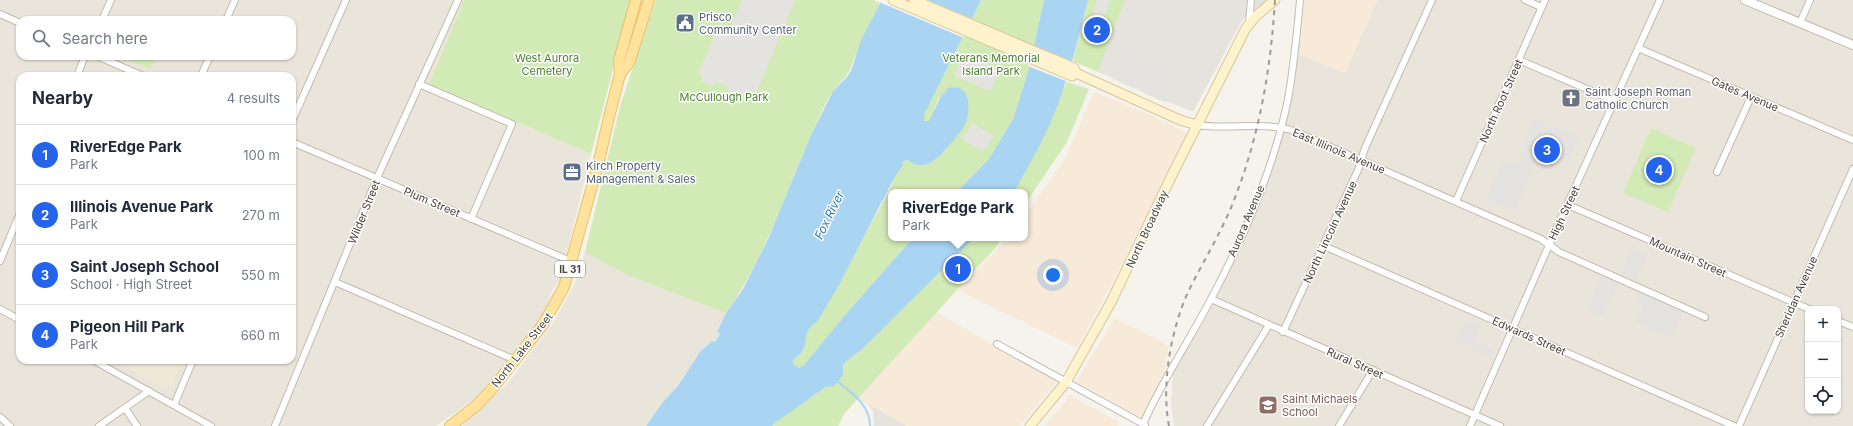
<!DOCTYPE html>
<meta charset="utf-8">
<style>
body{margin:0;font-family:Inter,sans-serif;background:#f6f6f7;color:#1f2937}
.controls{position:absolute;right:12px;bottom:12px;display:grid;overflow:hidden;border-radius:8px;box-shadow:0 1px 3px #0004}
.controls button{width:36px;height:36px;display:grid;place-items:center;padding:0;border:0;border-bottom:1px solid #e0e1e3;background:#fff;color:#1f2937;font:20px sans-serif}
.you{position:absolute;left:1053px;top:275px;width:14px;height:14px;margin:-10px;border:3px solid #fff;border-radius:50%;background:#1a73e8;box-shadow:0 0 0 6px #1a73e833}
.badge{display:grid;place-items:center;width:26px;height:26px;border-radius:50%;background:#2563eb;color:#fff;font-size:13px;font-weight:700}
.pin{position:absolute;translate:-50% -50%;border:2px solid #fff;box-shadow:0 1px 4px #0006}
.popup{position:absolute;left:888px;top:189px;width:140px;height:52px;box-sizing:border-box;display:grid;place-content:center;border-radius:8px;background:#fff;filter:drop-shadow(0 1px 3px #0005);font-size:13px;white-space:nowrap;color:#747a83}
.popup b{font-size:15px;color:#1f2937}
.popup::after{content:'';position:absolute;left:50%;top:100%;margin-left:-8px;border:8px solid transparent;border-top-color:#fff}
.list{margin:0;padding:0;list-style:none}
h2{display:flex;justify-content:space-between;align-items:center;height:52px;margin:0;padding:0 16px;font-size:17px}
h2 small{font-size:13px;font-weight:400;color:#747a83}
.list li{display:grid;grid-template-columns:26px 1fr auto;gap:12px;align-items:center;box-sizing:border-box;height:60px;padding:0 16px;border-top:1px solid #e0e1e3}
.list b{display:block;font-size:15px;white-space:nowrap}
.list p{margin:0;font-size:13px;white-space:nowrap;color:#747a83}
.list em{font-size:13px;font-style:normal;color:#747a83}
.icon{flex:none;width:22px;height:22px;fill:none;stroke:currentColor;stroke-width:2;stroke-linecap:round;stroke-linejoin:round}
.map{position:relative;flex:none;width:1853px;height:426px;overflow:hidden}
.search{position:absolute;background:#fff;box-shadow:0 1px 3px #0004;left:16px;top:16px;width:280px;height:44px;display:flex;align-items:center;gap:10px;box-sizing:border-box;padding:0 14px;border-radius:12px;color:#747a83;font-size:15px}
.panel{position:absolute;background:#fff;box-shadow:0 1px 3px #0004;left:16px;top:72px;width:280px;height:292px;border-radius:12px}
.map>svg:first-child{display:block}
.residential{fill:#eae5da;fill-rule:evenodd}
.commercial{fill:#f7ead8}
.industrial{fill:#e6e2dd}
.education{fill:#efe8d6}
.green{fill:#d2eab5}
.parking{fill:#e5e3e0}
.water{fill:#a9d4f2}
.pier{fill:#f6f3ec}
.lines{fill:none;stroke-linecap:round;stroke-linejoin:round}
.stream{stroke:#a9d4f2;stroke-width:2}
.minor-casing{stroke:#c2bbae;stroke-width:8}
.tertiary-casing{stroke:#c2bbae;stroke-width:10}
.secondary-casing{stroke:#d6c79b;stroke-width:11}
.primary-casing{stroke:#e6c16a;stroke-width:12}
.minor{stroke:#fff;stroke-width:6}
.tertiary{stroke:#fff;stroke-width:8}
.secondary{stroke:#fff3cd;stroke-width:9}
.primary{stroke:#ffe39c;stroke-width:10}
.rail{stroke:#9a9a9a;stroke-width:2;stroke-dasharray:5 5;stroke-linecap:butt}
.labels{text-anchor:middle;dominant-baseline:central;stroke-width:3;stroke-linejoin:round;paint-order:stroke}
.shield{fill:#fff;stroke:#817c74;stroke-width:1}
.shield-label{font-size:10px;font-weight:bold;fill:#4b4439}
.service-label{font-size:11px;fill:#4e5e75;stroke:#fff;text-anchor:start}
.park-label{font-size:11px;fill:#4a7f2a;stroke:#fff}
.worship-label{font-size:11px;fill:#5b616d;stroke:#fff;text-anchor:start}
.street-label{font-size:11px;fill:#4b4439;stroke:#fff}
.education-label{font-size:11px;fill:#785e54;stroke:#fff;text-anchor:start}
.water-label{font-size:12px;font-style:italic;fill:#2e7ab2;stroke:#fff}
</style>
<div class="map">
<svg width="1853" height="426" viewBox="0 0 1853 426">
<rect width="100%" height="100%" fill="#f6f3ec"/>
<g class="residential">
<path d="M0,0h464l-35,84 162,70 -31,126 -8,11 -11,30 -65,77 -40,28h-436zM20,20h272v36h-272zM20,76h272v284h-272z"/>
<path d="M1377,0h476v426h-679l-3,-24 3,-42 33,-57 35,-72 29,-76 26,-102 48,20zM1808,309h30v102h-30z"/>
<polygon points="585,252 726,313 717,331 720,334 715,342 712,341 706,346 678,386 663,402 646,426 461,426 507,384 553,323 575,283"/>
</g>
<g class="commercial">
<polygon points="1304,0 1377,0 1345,73 1297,53"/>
<polygon points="1094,92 1153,116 1187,133 1117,274 1077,348 957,290 1008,238 1025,238 1025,216 1066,157"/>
<polygon points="936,312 1057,381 1020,426 907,426 858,399"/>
<polygon points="1115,318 1169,346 1164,375 1142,418 1076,382"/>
<polygon points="1070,395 1119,422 1117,426 1045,426"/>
</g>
<g class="industrial">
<polygon points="1125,0 1268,0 1245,17 1240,24 1193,112 1098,72"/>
<polygon points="868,404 907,426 874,426 873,411"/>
</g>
<polygon class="education" points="113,360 182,360 170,391"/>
<g class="green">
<polygon points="464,0 631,0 591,154 429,84"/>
<path d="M656,0h217l7,3 -28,60c-3,14 -12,18 -20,29 -4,6 -7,13 -10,19 -32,67 -53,141 -96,202l-98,-38 -43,-23 36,-149z"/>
<path d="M981,0h63l-15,69 -16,50 -24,40 -32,33h-66v46h22l-68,77 -41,50 -5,3 -6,-4v-4c3,-3 8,-7 10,-10 6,-11 -1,-19 14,-28l72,-131 4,-11 10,-15 -1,-3 2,-2 5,1 34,-8 22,-31 -19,-30 -7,6 -10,23h-5v-6z"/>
<polygon points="1088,0 1125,0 1098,72 1073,61"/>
<polygon points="120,56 156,56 150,69"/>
<polygon points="1067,82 1089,89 1067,142 1025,204 1025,192 1014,192"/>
<polygon points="1651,128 1696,148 1668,212 1623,193"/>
<path d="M970,238h32l-7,10 -151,166 -6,12h-66c17,-20 67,-37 71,-62l18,-14z"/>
</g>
<g class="parking">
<polygon points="742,0 795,0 754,98 747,95 745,100 727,92 729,87 715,81 712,86 701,81 703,76 698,74 719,24 730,28"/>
<polygon points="1097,0 1110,0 1101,28 1093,25 1094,9"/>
<polygon points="963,54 1000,69 991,91 954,76"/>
<polygon points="1123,54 1177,78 1166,103 1113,79"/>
<polygon points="1533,119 1579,137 1568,163 1541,152 1515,211 1486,198 1503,159 1518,165 1527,145 1523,143"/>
<polygon points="972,123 994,136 983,152 962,139"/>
<polygon points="1632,247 1648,254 1636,281 1621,274"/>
<polygon points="1602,275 1619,283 1603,317 1587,310"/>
<polygon points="1642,291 1684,309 1671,338 1635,322 1643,305 1637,302"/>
<polygon points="1466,320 1481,325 1474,342 1494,350 1491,357 1456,342"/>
</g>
<g class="water">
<path d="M882,0h99l-57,115v6h5l13,-27 4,-2 2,-4c22,-5 23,18 18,34 -3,7 -9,14 -14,20 -12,14 -26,32 -45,18l-5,2 1,3 -10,15 -54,105 -22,37c-15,9 -8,17 -14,28 -2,3 -7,7 -10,10v4l6,4 5,-3 41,-50 68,-77h61l-113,112 -18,14v11l-9,11 -8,1 -50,35 -4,4h-126l17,-24 15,-16 22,-34 12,-11 3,1 5,-8 -3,-2 9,-19 17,-24 25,-50 43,-104 22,-44 13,-13 5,-7 10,-31z"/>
<path d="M1044,0h44c-9,35 -17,70 -30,104 -11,31 -28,59 -44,88h-57l32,-33 24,-40 16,-50z"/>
</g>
<g class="pier">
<polygon points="880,0 928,0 973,19 964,38 879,2"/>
<polygon points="1033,45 1074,62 1068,82 1028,66"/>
</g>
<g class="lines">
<path class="stream" d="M837,381c15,12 33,24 33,45"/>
<defs>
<g id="minor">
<polyline points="1525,0 1541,7"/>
<polyline points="0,14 20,23"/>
<polyline points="102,20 111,0"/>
<polyline points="226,20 235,0"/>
<polyline points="1249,22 1251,0"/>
<polyline points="1800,23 1810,0"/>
<polyline points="1638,48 1853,140"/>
<polyline points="97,56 143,76"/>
<polyline points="1519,60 1615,101"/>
<polyline points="77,76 85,56"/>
<polyline points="201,76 210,56"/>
<polyline points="419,84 512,124 471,219"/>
<polyline points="292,121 346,0"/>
<path d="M1197,125c32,5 66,-4 97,6l247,108 18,13 146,65"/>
<polyline points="292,142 573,262"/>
<polyline points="1717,172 1751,97"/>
<polyline points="1456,201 1545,0"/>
<polyline points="1568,205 1809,309"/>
<polyline points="1324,246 1734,426"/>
<polyline points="0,261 20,213"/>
<polyline points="335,282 515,360"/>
<polyline points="1211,299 1500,426"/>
<polyline points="0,309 20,320"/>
<polyline points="1838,321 1853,327"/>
<polyline points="1283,332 1358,170 1365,148 1432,0"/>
<polyline points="997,344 1145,425"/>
<polyline points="93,360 211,426"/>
<polyline points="174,405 193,360"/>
<polyline points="125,408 137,426"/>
<polyline points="0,417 10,426"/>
<path d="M1143,424c19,-43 46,-83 68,-125 33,-62 63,-131 77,-200 6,-33 9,-66 12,-99"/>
<polyline points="99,426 149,391"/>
<polyline points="275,426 377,178 458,0"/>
<polyline points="1207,426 1269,325"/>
<polyline points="1339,426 1373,370"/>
<polyline points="1470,426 1549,245 1660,0"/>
<polyline points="1739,426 1853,169"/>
</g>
<polyline id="tertiary" points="1745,0 1853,45"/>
<g id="secondary">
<polyline points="893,0 1072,76 1076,73"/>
<polyline points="914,0 1074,68 1076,73"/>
<polyline points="1076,73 1180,120 1197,125"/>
<polyline points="1030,426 1066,382 1111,302 1174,171 1246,28 1256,16 1275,0"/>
</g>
<g id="primary">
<polyline points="620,74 629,63 649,0"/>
<polyline points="450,426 476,406 492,389 542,326 564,287 599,161 609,117 620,74 619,60 636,0"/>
</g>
</defs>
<use href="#minor" class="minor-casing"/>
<use href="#tertiary" class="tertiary-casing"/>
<use href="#secondary" class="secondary-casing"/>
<use href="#primary" class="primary-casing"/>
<use href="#minor" class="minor"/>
<use href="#tertiary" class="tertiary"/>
<use href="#secondary" class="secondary"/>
<use href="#primary" class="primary"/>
<path class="rail" d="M1169,426c-8,-41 2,-98 20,-136 16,-32 35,-62 47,-95 24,-63 35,-128 39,-195"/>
</g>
<defs>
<symbol id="civic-square" viewBox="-11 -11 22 22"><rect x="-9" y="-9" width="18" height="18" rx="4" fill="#5c6f8a" stroke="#fff"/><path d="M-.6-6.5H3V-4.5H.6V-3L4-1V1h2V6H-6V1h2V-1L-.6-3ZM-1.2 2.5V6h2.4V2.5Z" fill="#fff"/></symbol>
<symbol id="church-square" viewBox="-11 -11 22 22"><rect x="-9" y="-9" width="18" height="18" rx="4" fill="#6b7280" stroke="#fff"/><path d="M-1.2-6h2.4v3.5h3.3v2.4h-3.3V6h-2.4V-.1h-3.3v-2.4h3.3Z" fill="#fff"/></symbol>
<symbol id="office-square" viewBox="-11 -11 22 22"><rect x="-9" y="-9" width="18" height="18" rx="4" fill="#5c6f8a" stroke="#fff"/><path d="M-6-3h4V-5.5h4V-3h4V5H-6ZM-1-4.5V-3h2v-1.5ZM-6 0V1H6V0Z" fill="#fff"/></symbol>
<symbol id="school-square" viewBox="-11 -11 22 22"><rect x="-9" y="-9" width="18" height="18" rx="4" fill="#8d6e63" stroke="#fff"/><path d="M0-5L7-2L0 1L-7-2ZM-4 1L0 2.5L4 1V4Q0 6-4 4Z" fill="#fff"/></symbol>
</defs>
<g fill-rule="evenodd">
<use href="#civic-square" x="674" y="12" width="22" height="22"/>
<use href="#church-square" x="1560" y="87" width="22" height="22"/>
<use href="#office-square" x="561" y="161" width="22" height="22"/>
<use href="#school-square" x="1257" y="394" width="22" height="22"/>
</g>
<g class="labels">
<rect class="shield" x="555" y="261" width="30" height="16" rx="3"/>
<g class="shield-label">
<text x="570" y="269">IL 31</text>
</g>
<g class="service-label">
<text x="699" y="17">Prisco<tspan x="699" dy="13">Community Center</tspan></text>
<text x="586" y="166">Kirch Property<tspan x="586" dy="13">Management &amp; Sales</tspan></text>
</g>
<g class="park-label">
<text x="547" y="58">West Aurora<tspan x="547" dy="13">Cemetery</tspan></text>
<text x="991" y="58">Veterans Memorial<tspan x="991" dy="13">Island Park</tspan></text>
<text x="724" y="97">McCullough Park</text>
</g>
<g class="worship-label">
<text x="1585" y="92">Saint Joseph Roman<tspan x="1585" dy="13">Catholic Church</tspan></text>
</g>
<g class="street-label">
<text transform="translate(1745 94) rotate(23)">Gates Avenue</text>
<text transform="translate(1501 101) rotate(-66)">North Root Street</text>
<text transform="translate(1339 151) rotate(23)">East Illinois Avenue</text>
<text transform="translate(432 202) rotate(23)">Plum Street</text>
<text transform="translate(364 212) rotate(-68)">Wilder Street</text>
<text transform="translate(1564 213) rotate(-65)">High Street</text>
<text transform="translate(1246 221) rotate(-67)">Aurora Avenue</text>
<text transform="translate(1147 229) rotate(-65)">North Broadway</text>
<text transform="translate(1330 232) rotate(-65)">North Lincoln Avenue</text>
<text transform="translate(1688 257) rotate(24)">Mountain Street</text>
<text transform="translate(1796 297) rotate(-66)">Sheridan Avenue</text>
<text transform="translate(1529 336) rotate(24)">Edwards Street</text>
<text transform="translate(522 350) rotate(-52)">North Lake Street</text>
<text transform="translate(1355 363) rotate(24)">Rural Street</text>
</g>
<g class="education-label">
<text x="1282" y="399">Saint Michaels<tspan x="1282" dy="13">School</tspan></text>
</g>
<g class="water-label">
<text transform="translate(829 215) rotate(-64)">Fox River</text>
</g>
</g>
</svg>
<div class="controls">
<button>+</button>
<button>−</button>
<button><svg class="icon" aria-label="locate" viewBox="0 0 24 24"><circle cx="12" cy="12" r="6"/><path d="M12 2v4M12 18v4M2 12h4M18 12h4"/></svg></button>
</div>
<div class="you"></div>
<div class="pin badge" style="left:958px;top:269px">1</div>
<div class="popup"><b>RiverEdge Park</b>Park</div>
<div class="pin badge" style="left:1097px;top:30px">2</div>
<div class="pin badge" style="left:1547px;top:150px">3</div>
<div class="pin badge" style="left:1659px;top:170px">4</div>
<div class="search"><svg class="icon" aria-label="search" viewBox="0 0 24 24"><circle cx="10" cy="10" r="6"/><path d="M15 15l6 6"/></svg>Search here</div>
<section class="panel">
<h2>Nearby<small>4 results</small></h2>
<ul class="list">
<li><span class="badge">1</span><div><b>RiverEdge Park</b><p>Park</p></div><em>100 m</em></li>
<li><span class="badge">2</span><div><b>Illinois Avenue Park</b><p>Park</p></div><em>270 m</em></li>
<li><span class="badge">3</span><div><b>Saint Joseph School</b><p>School · High Street</p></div><em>550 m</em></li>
<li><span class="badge">4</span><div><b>Pigeon Hill Park</b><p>Park</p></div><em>660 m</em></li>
</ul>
</section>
</div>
